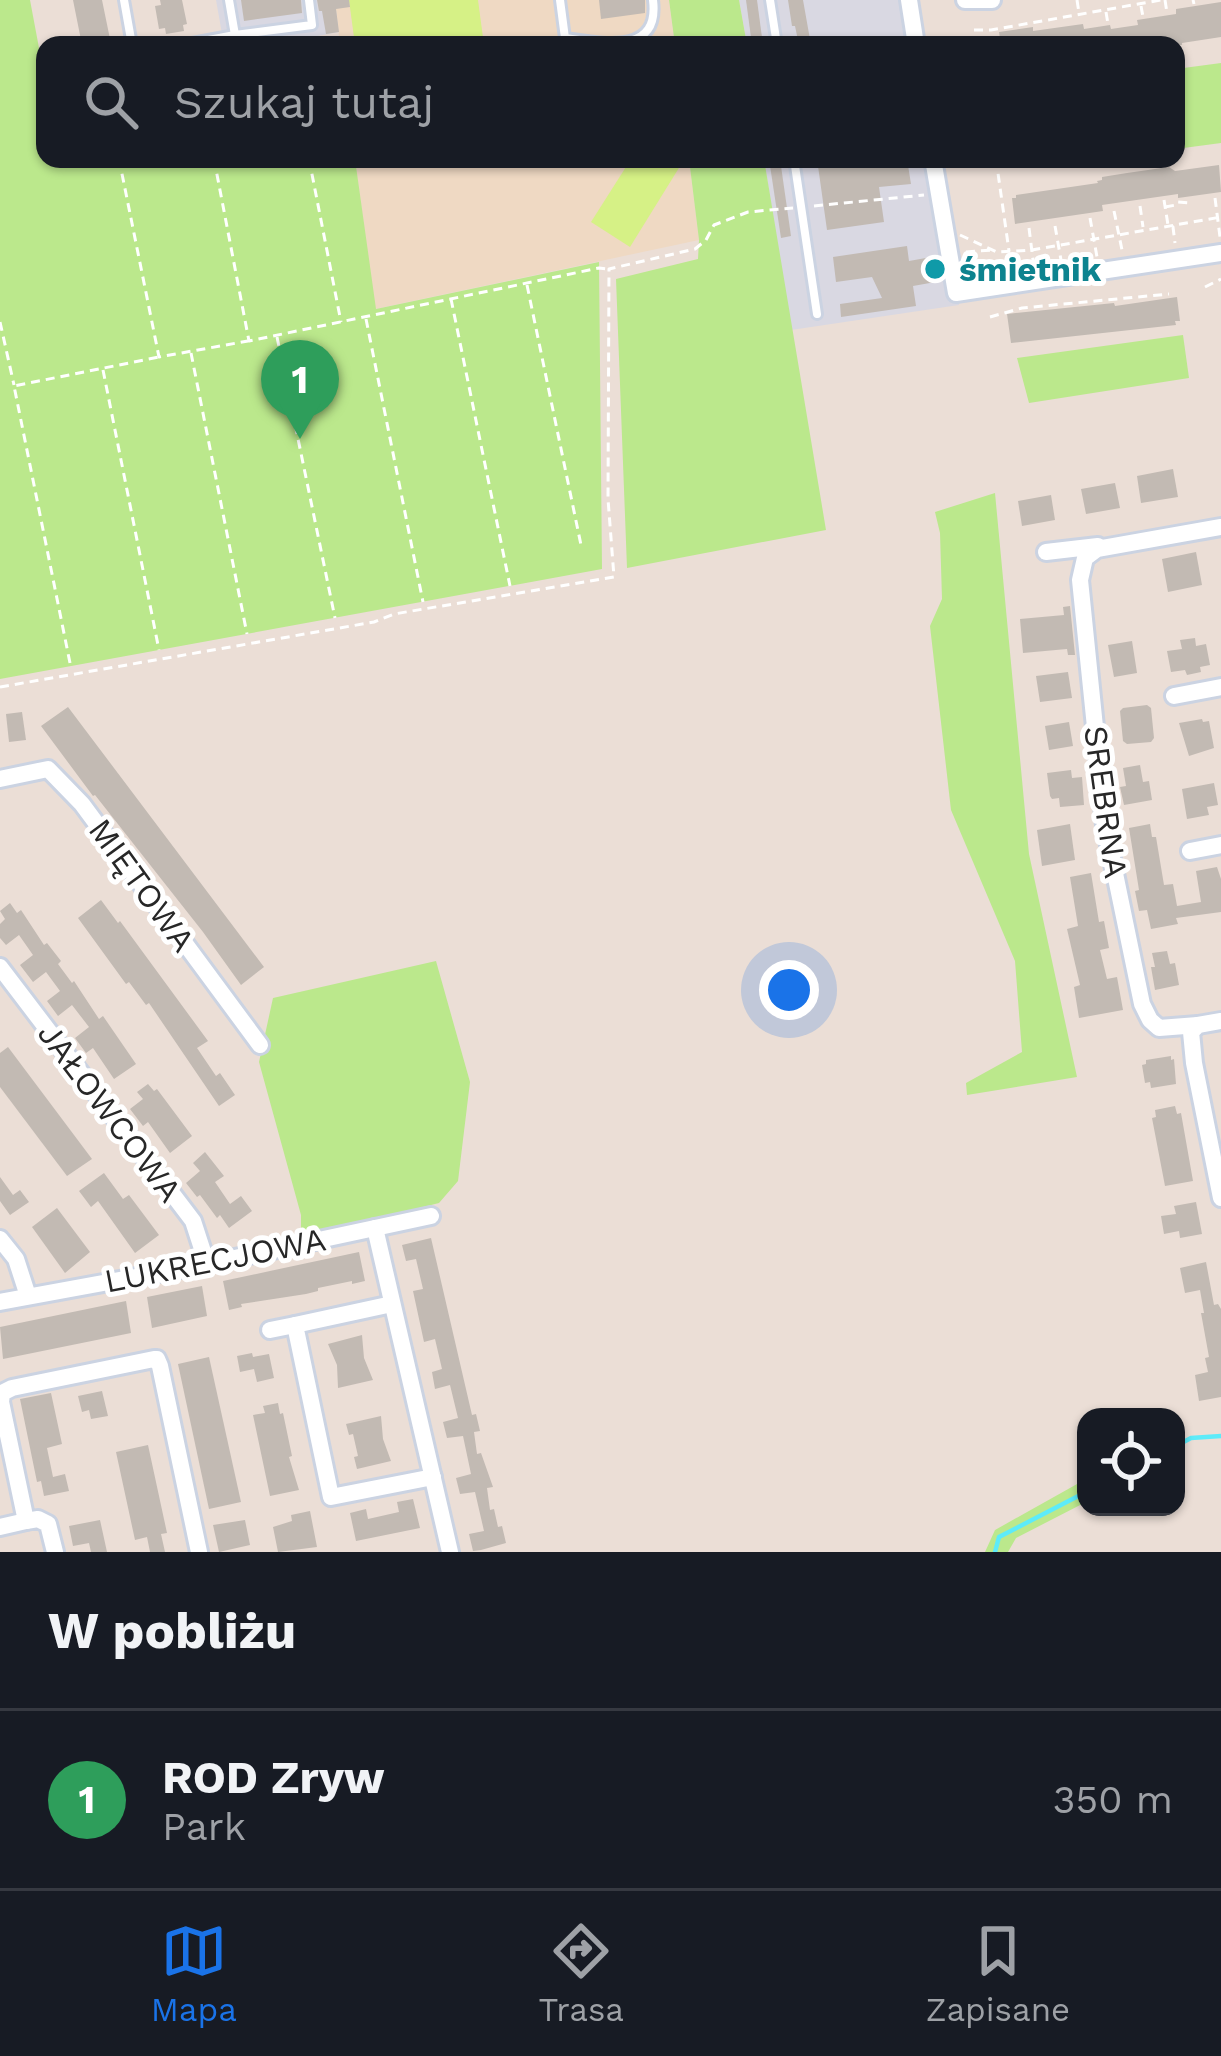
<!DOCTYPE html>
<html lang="pl">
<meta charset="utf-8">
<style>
body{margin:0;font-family:"Work Sans",sans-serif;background:#242831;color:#f1f3f6}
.controls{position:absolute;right:36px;bottom:36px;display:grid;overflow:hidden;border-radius:24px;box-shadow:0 3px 9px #0004}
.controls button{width:108px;height:108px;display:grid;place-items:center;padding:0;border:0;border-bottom:3px solid #363941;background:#171b24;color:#f1f3f6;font:60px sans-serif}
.you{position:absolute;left:789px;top:990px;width:42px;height:42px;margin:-30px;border:9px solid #fff;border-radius:50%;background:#1a73e8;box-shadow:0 0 0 18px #1a73e833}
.badge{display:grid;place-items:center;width:78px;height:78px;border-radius:50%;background:#1a73e8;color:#fff;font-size:39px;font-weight:700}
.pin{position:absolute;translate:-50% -99px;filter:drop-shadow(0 3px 6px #0008)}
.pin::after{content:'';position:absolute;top:63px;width:42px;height:36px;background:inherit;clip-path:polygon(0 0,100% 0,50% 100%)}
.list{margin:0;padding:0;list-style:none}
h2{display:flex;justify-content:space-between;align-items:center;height:156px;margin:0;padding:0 48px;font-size:51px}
h2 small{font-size:39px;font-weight:400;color:#9ea1a6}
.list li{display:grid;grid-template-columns:78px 1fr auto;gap:36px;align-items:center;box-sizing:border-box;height:180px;padding:0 48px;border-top:3px solid #363941}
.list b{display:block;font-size:45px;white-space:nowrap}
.list p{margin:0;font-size:39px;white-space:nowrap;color:#9ea1a6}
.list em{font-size:39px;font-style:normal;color:#9ea1a6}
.icon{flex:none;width:66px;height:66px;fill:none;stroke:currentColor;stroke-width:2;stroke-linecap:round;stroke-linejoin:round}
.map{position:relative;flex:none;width:1221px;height:1552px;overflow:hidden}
.search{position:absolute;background:#171b24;box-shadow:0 3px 9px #0004;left:36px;right:36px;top:36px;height:132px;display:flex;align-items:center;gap:30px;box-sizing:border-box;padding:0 42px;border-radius:24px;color:#9ea1a6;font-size:45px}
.sheet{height:336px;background:#171b24}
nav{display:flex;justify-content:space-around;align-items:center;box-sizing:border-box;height:168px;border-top:3px solid #363941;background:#171b24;font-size:33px;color:#9ea1a6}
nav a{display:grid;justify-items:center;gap:6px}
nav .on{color:#1a73e8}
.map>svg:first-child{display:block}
.industrial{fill:#d9d8e2}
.education{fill:#efd9c3}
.green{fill:#bbe88c}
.pitch{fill:#d6f186}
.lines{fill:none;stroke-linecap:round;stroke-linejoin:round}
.stream{stroke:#5debf9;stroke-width:4.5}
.building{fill:#c2bab3}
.service-casing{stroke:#cbd3e2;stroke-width:14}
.minor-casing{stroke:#cbd3e2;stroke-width:22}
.path{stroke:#fff;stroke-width:3;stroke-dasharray:9 6;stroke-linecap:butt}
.service{stroke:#fff;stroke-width:8}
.minor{stroke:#fff;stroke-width:16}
.culture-dot{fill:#0f9aa8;stroke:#fff;stroke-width:4.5}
.labels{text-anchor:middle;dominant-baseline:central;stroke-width:10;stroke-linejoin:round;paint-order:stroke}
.culture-label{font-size:33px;font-weight:bold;fill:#0d838f;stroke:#fff;text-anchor:start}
.street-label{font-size:33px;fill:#272727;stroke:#fff}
</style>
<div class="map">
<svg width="1221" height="1552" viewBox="0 0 1221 1552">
<rect width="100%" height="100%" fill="#ebded6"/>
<g class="industrial">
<polygon points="216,0 335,0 339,32 269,45 224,45"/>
<polygon points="739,0 909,0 916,45 747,45"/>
<polygon points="764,159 933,159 951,271 959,305 791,330"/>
</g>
<g class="education">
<polygon points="335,0 669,0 675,45 340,45"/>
<polygon points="355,159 689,159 699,240 375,309"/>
</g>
<g class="green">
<polygon points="0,0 30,0 45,80 45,159 355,159 376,309 599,262 602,569 0,679"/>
<polygon points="669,0 739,0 747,45 675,45"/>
<polygon points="1221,63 1221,143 1176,149 1176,69"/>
<polygon points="689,159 764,159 826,530 627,568 616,279 698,259 699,240"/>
<polygon points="1183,335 1189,378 1029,403 1017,358"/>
<polygon points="995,493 1029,854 1077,1077 967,1095 966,1083 1022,1052 1015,961 951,810 930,626 942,599 940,533 935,512"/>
<polygon points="436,961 470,1082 458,1181 439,1203 308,1236 301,1233 301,1215 259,1062 273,998"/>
<polygon points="1086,1479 1086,1502 1016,1538 1008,1552 985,1552 995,1530"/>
</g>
<g class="pitch">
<polygon points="349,0 478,0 484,45 355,45"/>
<polygon points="631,159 675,159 682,163 630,247 591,222"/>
</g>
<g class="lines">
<g class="stream">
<polyline points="1176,1446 1191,1438 1221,1436"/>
<polyline points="995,1552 999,1537 1086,1492"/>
</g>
</g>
<g class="building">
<polygon points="73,0 102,0 110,39 104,41 105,45 82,45"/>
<polygon points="160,0 182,0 187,24 183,25 184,31 166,34 165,28 159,29 155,6 161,5"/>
<polygon points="241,0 301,0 302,13 244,21"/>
<polygon points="317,0 349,0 350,7 336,9 339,32 326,34 322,11 319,11"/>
<polygon points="599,0 645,0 645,13 601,19"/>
<polygon points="746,0 757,0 763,45 752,45"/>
<polygon points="788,0 803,0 811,45 799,45 795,26 792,26"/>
<polygon points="1221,2 1221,37 1182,43 1182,45 1001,45 999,32 1033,27 1033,31 1083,24 1084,29 1110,25 1111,29 1138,25 1137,20 1176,14 1176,9"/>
<polygon points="769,159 780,159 791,236 781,238"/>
<polygon points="817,159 907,159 911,184 879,187 884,222 827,230"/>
<polygon points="1219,165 1221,192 1178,198 1178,194 1102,205 1103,211 1015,224 1012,198 1016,198 1016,195 1098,183 1097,181 1102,180 1102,177 1127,173 1169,167 1175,171"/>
<polygon points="907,246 909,261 937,256 941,281 913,286 916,306 841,317 840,304 882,298 872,277 836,282 833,257"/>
<polygon points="1177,297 1180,321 1175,321 1176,325 1011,343 1007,314 1114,303 1115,306"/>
<polygon points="1173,469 1178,497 1141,503 1137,476"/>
<polygon points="1115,483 1120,508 1086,514 1081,489"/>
<polygon points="1051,495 1055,520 1022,526 1018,501"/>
<polygon points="1196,552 1202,585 1168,592 1162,559"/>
<polygon points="1070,606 1075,655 1068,655 1067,649 1023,653 1020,619 1064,615 1063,607"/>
<polygon points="1195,638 1196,646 1206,644 1210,665 1200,667 1201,672 1187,675 1185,670 1171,672 1167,651 1182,649 1180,640"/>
<polygon points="1132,641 1137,673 1114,677 1108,645"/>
<polygon points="1068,672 1072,698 1040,702 1036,676"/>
<polygon points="1147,705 1151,708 1154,738 1151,742 1127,744 1123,741 1120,711 1123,708"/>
<polygon points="68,707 264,967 241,985 203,932 95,795 93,796 41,726"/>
<polygon points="22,712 26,740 9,742 6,714"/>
<polygon points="1202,719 1203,722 1209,721 1214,748 1189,756 1179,723"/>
<polygon points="1069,722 1073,746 1049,750 1045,726"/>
<polygon points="1140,765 1143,782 1149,781 1152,800 1124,805 1120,787 1126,786 1123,768"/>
<polygon points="1071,770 1072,778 1082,777 1084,805 1060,807 1059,798 1052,799 1050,796 1047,773"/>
<polygon points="1214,783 1218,805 1207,807 1209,815 1187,819 1182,789"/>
<polygon points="1070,824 1075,860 1042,866 1037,830"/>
<polygon points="1150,824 1152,837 1156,837 1164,885 1173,884 1177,906 1201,902 1196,871 1217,867 1221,879 1221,912 1176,918 1178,924 1151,929 1147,910 1139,911 1135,891 1139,890 1129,828"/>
<polygon points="1091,873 1099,922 1104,921 1109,948 1100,950 1107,979 1117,977 1123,1010 1079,1018 1074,987 1080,985 1067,929 1078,926 1070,877"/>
<polygon points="101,900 118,923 120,921 208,1041 197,1048 216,1076 220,1073 235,1095 219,1106 149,1003 146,1005 129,982 126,984 78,918"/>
<polygon points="10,903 17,913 21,910 44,945 47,943 61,961 58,964 72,983 74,981 99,1019 103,1016 136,1064 114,1079 93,1048 86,1053 75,1038 89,1027 72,1005 58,1016 47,1001 60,991 46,972 33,982 20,965 33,955 19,935 6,945 0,938 0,924 5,919 0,911"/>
<polygon points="1167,951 1170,964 1175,963 1179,985 1155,990 1151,967 1155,967 1152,953"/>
<polygon points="8,1047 92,1159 67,1176 0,1087 0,1053"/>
<polygon points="1171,1056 1171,1060 1174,1059 1176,1084 1151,1088 1150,1082 1145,1083 1142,1065 1146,1064 1146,1060"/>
<polygon points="148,1084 154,1091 157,1089 192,1136 170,1153 148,1122 143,1126 130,1109 143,1099 137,1092"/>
<polygon points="1175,1106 1177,1114 1181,1113 1193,1181 1165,1186 1152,1118 1156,1117 1155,1110"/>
<polygon points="205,1152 224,1176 215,1182 230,1204 241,1196 252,1211 229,1228 220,1215 217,1218 200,1195 197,1197 186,1183 200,1171 193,1163"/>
<polygon points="104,1173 123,1199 129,1195 159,1235 135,1253 98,1201 91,1207 79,1191"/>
<polygon points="0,1177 13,1195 20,1190 29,1202 10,1215 0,1201"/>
<polygon points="1196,1202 1202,1234 1180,1238 1179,1231 1164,1234 1161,1216 1176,1214 1174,1206"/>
<polygon points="57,1208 90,1252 65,1273 32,1227"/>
<polygon points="431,1238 472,1415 476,1414 480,1431 474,1432 477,1454 481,1453 493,1487 487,1488 490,1510 494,1509 498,1527 502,1526 506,1543 481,1550 473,1551 469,1534 484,1531 475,1492 460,1494 456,1478 471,1474 463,1436 447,1438 443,1422 458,1418 450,1385 435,1389 432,1372 442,1369 435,1339 424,1342 413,1291 423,1289 416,1259 406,1261 402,1245"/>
<polygon points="359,1252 365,1281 352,1284 352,1281 318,1288 318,1291 306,1294 241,1304 242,1307 229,1310 223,1281"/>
<polygon points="1206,1262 1214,1305 1218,1304 1221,1309 1221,1397 1199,1401 1195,1375 1208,1372 1205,1358 1209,1357 1201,1313 1204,1313 1200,1290 1185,1293 1180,1268"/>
<polygon points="202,1286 207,1316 152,1328 147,1297"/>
<polygon points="126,1301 131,1333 3,1359 0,1327"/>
<polygon points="362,1335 364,1358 373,1380 338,1388 337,1365 328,1344"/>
<polygon points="252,1353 253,1357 269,1354 274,1378 257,1382 254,1369 240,1372 237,1356"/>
<polygon points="209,1357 241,1502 209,1509 178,1364"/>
<polygon points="102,1391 108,1416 91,1419 89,1410 82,1412 78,1396"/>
<polygon points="51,1393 62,1444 47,1448 53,1477 65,1474 69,1491 44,1496 41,1481 37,1482 20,1399"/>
<polygon points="278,1403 280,1414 283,1413 292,1456 289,1457 299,1490 270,1496 253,1415 265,1413 263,1406"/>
<polygon points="381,1416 383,1439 391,1461 357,1469 354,1457 358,1456 353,1434 349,1435 346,1424"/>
<polygon points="148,1445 167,1533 161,1534 165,1552 150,1552 147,1537 135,1540 116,1452"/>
<polygon points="413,1499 420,1528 356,1541 350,1513 366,1509 368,1519 399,1512 397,1502"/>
<polygon points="310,1511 317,1547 278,1552 273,1527 292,1521 291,1515"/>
<polygon points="100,1520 107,1552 91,1552 89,1543 73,1546 69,1526"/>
<polygon points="245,1520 250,1545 219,1552 213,1525"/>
</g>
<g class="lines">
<defs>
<g id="service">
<polyline points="124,0 132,45"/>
<polyline points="229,0 235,35 312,25 309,0"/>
<path d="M560,0l5,38c37,5 95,18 88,-38"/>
<polyline points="770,0 777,45"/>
<polyline points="182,45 235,35"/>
<polyline points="794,159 817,314"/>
</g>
<g id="minor">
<polyline points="909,0 916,45"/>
<polyline points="965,0 992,0"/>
<polyline points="933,159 956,293 1221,253"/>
<polyline points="1046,552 1098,546"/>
<polyline points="1174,696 1221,687"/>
<polyline points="0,779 48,769 82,804 260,1045"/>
<polyline points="1190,851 1221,845"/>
<polyline points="0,967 193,1221 207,1264"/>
<polyline points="1221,1021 1198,1025 1191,1032 1194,1063 1221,1198"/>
<polyline points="1198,1025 1159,1028 1150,1020 1142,1004 1105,825 1080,580 1085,558 1097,549 1221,527"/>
<polyline points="375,1228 450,1552"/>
<polyline points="0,1239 16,1259 28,1296"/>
<polyline points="0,1302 207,1264 431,1216"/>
<polyline points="392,1304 295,1325 331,1497 433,1477"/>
<polyline points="270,1330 295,1325"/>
<polyline points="0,1527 26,1521"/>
<polyline points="55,1552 48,1524 38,1519 26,1521 1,1402 2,1393 12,1388 154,1359 157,1359 160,1366 199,1552"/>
</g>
</defs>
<use href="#service" class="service-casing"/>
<use href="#minor" class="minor-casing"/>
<g class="path">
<polyline points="1077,0 1079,13"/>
<polyline points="1165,0 1167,13"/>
<polyline points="1193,0 1194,4"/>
<polyline points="1141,6 1143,17"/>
<polyline points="1106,12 1108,24"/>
<polyline points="974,30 991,30 1161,0"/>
<polyline points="980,45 978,34 980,32"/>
<polyline points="119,159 159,357 248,341"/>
<polyline points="214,159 249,341 599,268 607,269"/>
<polyline points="309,159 341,322"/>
<polyline points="996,159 1009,251"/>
<polyline points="1215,198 1220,237"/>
<polyline points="1164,200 1168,225 1173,227 1175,243"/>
<polyline points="814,206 924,195"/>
<polyline points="1140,206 1143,227"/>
<polyline points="1165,207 1176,205 1178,202 1191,203"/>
<polyline points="1114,211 1122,250"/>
<polyline points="1090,218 1097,257"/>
<polyline points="1055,226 1061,260"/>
<polyline points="1029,228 1034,268"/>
<polyline points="960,235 997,252 1032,250 1221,217"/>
<polyline points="966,252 992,250"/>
<polyline points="527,285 581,545"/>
<polyline points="1205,287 1221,279"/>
<polyline points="451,299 510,586"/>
<polyline points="990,317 1022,308 1169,294"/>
<polyline points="366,319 423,602"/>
<polyline points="0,322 14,385"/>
<polyline points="277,337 335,618"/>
<polyline points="191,353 247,634"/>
<polyline points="103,370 159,650"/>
<polyline points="70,663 14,386 159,357"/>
<polyline points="0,687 374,622 394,614 614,577 608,499 609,269 695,249 706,240 714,225 748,212 793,208"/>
</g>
<use href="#service" class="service"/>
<use href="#minor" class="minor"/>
</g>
<circle class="culture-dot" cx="935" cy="269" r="12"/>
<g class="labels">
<g class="culture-label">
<text x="959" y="269">śmietnik</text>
</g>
<g class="street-label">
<text transform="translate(1106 802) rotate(82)">SREBRNA</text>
<text transform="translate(142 885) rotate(54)">MIĘTOWA</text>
<text transform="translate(110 1112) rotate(53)">JAŁOWCOWA</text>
<text transform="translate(215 1260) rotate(-11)">LUKRECJOWA</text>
</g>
</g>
</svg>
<div class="controls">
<button><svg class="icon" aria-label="locate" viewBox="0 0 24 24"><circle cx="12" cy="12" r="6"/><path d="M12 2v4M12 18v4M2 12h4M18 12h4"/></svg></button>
</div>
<div class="you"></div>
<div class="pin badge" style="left:300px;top:439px;background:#2e9e5b">1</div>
<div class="search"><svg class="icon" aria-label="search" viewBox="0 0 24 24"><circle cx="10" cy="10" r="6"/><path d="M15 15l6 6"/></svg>Szukaj tutaj</div>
</div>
<section class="sheet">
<h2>W pobliżu<small></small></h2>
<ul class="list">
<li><span class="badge" style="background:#2e9e5b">1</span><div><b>ROD Zryw</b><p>Park</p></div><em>350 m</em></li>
</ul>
</section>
<nav>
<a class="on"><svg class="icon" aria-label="map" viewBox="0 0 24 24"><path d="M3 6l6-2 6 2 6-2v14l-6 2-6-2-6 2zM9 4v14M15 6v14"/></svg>Mapa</a>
<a><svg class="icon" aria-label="directions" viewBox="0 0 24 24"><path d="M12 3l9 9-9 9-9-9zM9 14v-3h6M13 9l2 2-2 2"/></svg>Trasa</a>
<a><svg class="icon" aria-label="saved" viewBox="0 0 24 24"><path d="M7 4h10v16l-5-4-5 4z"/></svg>Zapisane</a>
</nav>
